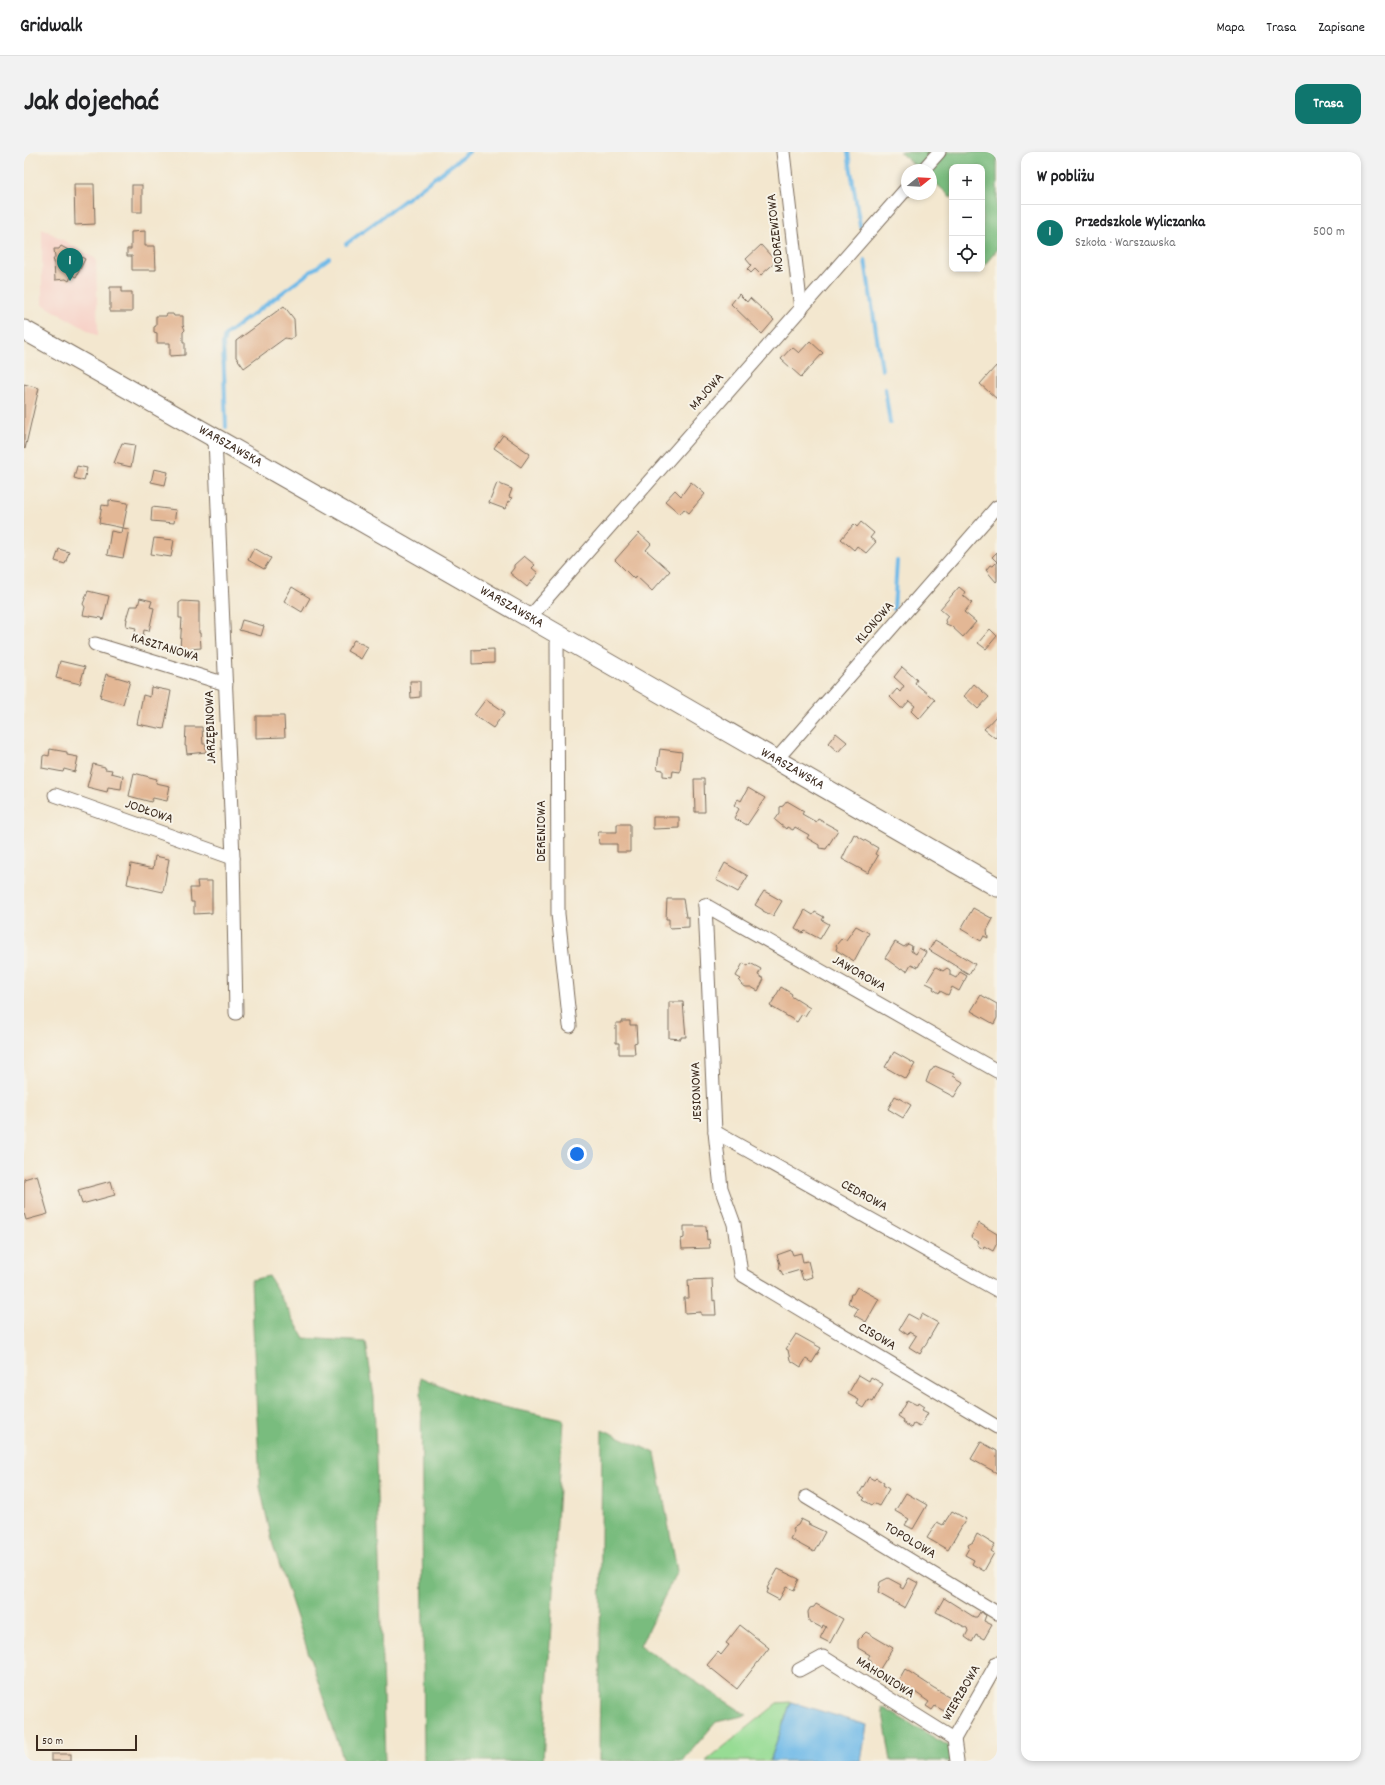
<!DOCTYPE html>
<html lang="pl">
<meta charset="utf-8">
<style>
body{margin:0;font-family:Dekko,sans-serif;background:#f2f2f2;color:#202124}
.controls{position:absolute;right:12px;top:12px;display:grid;overflow:hidden;border-radius:8px;box-shadow:0 2px 6px #0003}
.controls button{width:36px;height:36px;display:grid;place-items:center;padding:0;border:0;border-bottom:1px solid #e0e0e0;background:#fff;color:#202124;font:20px sans-serif}
.compass{position:absolute;left:877px;top:12px;width:36px;height:36px;border-radius:50%;background:#fff;box-shadow:0 2px 6px #0003;rotate:72deg}
.scale{position:absolute;left:12px;bottom:10px;width:101px;box-sizing:border-box;padding-left:4px;border:2px solid #3b2a1e;border-top:0;font-size:11px;line-height:14px;white-space:nowrap;color:#3b2a1e;-webkit-text-stroke:3px #f7f3e8;paint-order:stroke}
.you{position:absolute;left:553px;top:1002px;width:14px;height:14px;margin:-10px;border:3px solid #fff;border-radius:50%;background:#1a73e8;box-shadow:0 0 0 6px #1a73e833}
.badge{display:grid;place-items:center;width:26px;height:26px;border-radius:50%;background:#0f766e;color:#fff;font-size:13px;font-weight:700}
.pin{position:absolute;translate:-50% -33px;filter:drop-shadow(0 1px 2px #0008)}
.pin::after{content:'';position:absolute;top:21px;width:14px;height:12px;background:inherit;clip-path:polygon(0 0,100% 0,50% 100%)}
.list{margin:0;padding:0;list-style:none}
h2{display:flex;justify-content:space-between;align-items:center;height:52px;margin:0;padding:0 16px;font-size:17px}
h2 small{font-size:13px;font-weight:400;color:#757577}
.list li{display:grid;grid-template-columns:26px 1fr auto;gap:12px;align-items:center;box-sizing:border-box;height:56px;padding:0 16px;border-top:1px solid #e0e0e0}
.list b{display:block;font-size:15px;white-space:nowrap}
.list p{margin:0;font-size:13px;white-space:nowrap;color:#757577}
.list em{font-size:13px;font-style:normal;color:#757577}
.icon{flex:none;width:22px;height:22px;fill:none;stroke:currentColor;stroke-width:2;stroke-linecap:round;stroke-linejoin:round}
.map{position:relative;flex:none;width:973px;height:1609px;overflow:hidden;border-radius:12px}
header{display:flex;align-items:center;gap:24px;box-sizing:border-box;height:56px;padding:0 20px;background:#fff;border-bottom:1px solid #e0e0e0}
header strong{font-size:19px}
nav{display:flex;gap:22px;margin-inline-start:auto;font-size:14px}
.intro{display:flex;align-items:center;justify-content:space-between;box-sizing:border-box;height:96px;padding:0 24px}
h1{margin:0;font-size:28px}
.button{padding:10px 18px;border-radius:12px;background:#0f766e;color:#fff;font-size:14px;font-weight:700}
main{display:flex;gap:24px;padding:0 24px}
aside{flex:1;background:#fff;border-radius:12px;box-shadow:0 2px 6px #0003}
.map>svg:first-child{display:block}
.built{fill:#f7d1c7}
.green{fill:#97dc94;stroke:#698359}
.forest{fill:#79bc7e;stroke:#5a734e}
.water{fill:#6fbae8;stroke:#557283}
.lines{fill:none;stroke-linecap:round;stroke-linejoin:round}
.stream{stroke:#6fbae8;stroke-width:4}
.building{fill:#e3b795}
.street-casing{stroke:#7b6c5c;stroke-width:15}
.secondary-casing{stroke:#7b6c5c;stroke-width:21}
.street{stroke:#fff;stroke-width:13}
.secondary{stroke:#fff;stroke-width:19}
.labels{text-anchor:middle;dominant-baseline:central;stroke-width:4;stroke-linejoin:round;paint-order:stroke}
.street-label{font-size:14px;fill:#3b2a1e;stroke:#f7f3e8}
</style>
<header>
<strong>Gridwalk</strong>
<nav><a>Mapa</a><a>Trasa</a><a>Zapisane</a></nav>
</header>
<div class="intro"><h1>Jak dojechać</h1><a class="button">Trasa</a></div>
<main>
<div class="map">
<svg width="973" height="1609" viewBox="0 0 973 1609">
<rect width="100%" height="100%" fill="#f7f3e8"/>
<filter id="ink" filterUnits="userSpaceOnUse"><feTurbulence type="fractalNoise" baseFrequency=".025" numOctaves="2"/><feDisplacementMap in="SourceGraphic" scale="8" xChannelSelector="R" yChannelSelector="G"/><feConvolveMatrix kernelMatrix="1 2 1 2 8 2 1 2 1" color-interpolation-filters="sRGB"/></filter>
<filter id="wash" filterUnits="userSpaceOnUse"><feTurbulence type="fractalNoise" baseFrequency=".012" numOctaves="4" result="noise"/><feDisplacementMap in="SourceGraphic" scale="16" xChannelSelector="R" yChannelSelector="G"/><feGaussianBlur stdDeviation="0.9" result="paint"/><feColorMatrix in="noise" values="0 0 0 0 0 0 0 0 0 0 0 0 0 0 0 0 0 1.4 0 .05"/><feComposite in="paint" operator="in"/></filter>
<g filter="url(#wash)">
<rect width="100%" height="100%" fill="#f3e7cf"/>
<polygon class="built" points="18,76 72,107 74,184 18,152"/>
<polygon class="green" points="767,1550 746,1609 682,1609 754,1551"/>
<g class="forest">
<polygon points="875,0 973,0 973,98 958,116 958,15 928,15 928,46 907,27 907,18 896,18"/>
<polygon points="245,1124 280,1186 342,1190 350,1245 361,1609 320,1609 249,1393 236,1335 227,1128"/>
<polygon points="397,1225 453,1249 539,1268 519,1609 400,1609"/>
<polygon points="578,1277 631,1301 653,1419 616,1494 723,1563 692,1570 661,1606 660,1609 575,1609"/>
<polygon points="858,1555 928,1596 930,1609 867,1609"/>
</g>
<polygon class="water" points="767,1550 843,1573 837,1609 746,1609"/>
<g class="lines">
<g class="stream">
<polyline points="824,0 836,74"/>
<polyline points="322,92 445,0"/>
<polyline points="841,108 858,218"/>
<polyline points="861,236 866,271"/>
<polyline points="202,275 199,192 201,183 305,106"/>
<polyline points="870,457 873,409"/>
</g>
</g>
<g id="blocks">
<g class="building">
<polygon points="50,32 70,32 71,72 51,73"/>
<rect x="108" y="33" width="10" height="27"/>
<polygon points="121,79 121,94 131,94 132,118 108,118 108,104 103,104 103,97 107,97 107,80"/>
<polygon points="737,93 747,104 750,102 755,107 737,123 731,117 727,121 723,117 727,113 722,107"/>
<polygon points="37,94 61,107 52,125 48,123 45,129 42,127 31,128 30,109 29,108 31,105 30,97 35,97"/>
<polygon points="86,135 98,135 98,140 108,140 108,160 86,160"/>
<polygon points="715,142 723,150 726,146 750,168 738,182 707,152"/>
<polygon points="260,154 270,167 271,184 266,187 261,186 220,216 212,205 212,189"/>
<polygon points="143,162 149,162 150,164 159,164 159,173 161,178 159,180 159,190 161,190 161,203 146,204 146,191 133,191 133,181 130,180 130,175 132,174 132,164 142,164"/>
<polygon points="786,189 799,201 777,225 757,207 768,195 775,201"/>
<polygon points="972,214 973,215 973,247 956,232"/>
<polygon points="0,232 15,236 1,297 0,296"/>
<polygon points="479,283 506,302 497,315 470,296"/>
<polygon points="98,291 111,293 107,315 90,311"/>
<polygon points="53,314 63,316 60,329 50,326"/>
<polygon points="130,317 144,320 141,333 127,330"/>
<polygon points="667,330 681,342 665,361 660,357 656,362 641,349 651,338 657,344"/>
<polygon points="473,331 488,337 485,345 488,346 486,350 484,349 481,357 465,351"/>
<polygon points="85,348 104,351 99,376 75,371 78,353 85,354"/>
<polygon points="128,355 152,358 150,371 127,369"/>
<polygon points="837,370 850,381 846,386 852,390 842,401 833,394 830,398 817,387 830,372 833,375"/>
<polygon points="98,376 105,377 99,406 83,403 87,379 97,381"/>
<polygon points="615,381 627,392 622,398 646,419 628,439 612,424 610,427 591,408"/>
<polygon points="130,386 150,388 147,405 127,402"/>
<polygon points="230,396 247,406 240,417 224,408"/>
<polygon points="35,397 45,400 41,412 31,409"/>
<polygon points="973,400 973,429 972,430 962,418 966,413 969,414 973,410 968,405"/>
<polygon points="500,404 511,413 508,416 514,421 503,435 486,421 490,416 490,413"/>
<polygon points="268,435 286,446 278,460 260,449"/>
<polygon points="935,435 941,440 939,443 948,451 940,460 952,470 939,485 927,474 922,472 921,468 924,464 916,457"/>
<polygon points="64,439 85,444 79,469 78,466 59,463 61,455 59,452"/>
<polygon points="116,446 128,449 126,455 130,456 125,479 120,478 119,484 111,482 112,476 102,474 103,467 102,467 106,454 114,454"/>
<polygon points="158,449 175,450 175,481 176,481 177,496 166,497 161,499 156,497 158,466 155,466 155,451"/>
<polygon points="218,468 240,474 237,484 215,478"/>
<polygon points="966,477 973,484 962,497 954,491"/>
<polygon points="330,488 344,495 337,507 323,499"/>
<polygon points="470,497 470,511 448,512 448,498"/>
<polygon points="36,509 61,515 56,532 32,526"/>
<polygon points="878,515 893,528 891,531 911,548 895,567 887,559 891,554 885,549 879,556 877,556 866,545 873,537 876,540 880,534 870,525"/>
<polygon points="82,522 106,529 99,552 76,545"/>
<polygon points="386,529 396,529 396,545 387,546"/>
<polygon points="950,532 965,545 954,557 940,544"/>
<polygon points="127,535 147,539 140,577 113,572 119,543 126,545"/>
<polygon points="462,547 481,560 469,576 450,563"/>
<polygon points="973,563 973,584 971,586 960,577"/>
<polygon points="232,564 260,564 261,585 232,586"/>
<polygon points="162,575 178,575 179,592 182,592 182,600 163,602 162,594 161,594"/>
<polygon points="812,581 823,590 814,600 804,591"/>
<polygon points="26,597 43,600 43,603 54,605 51,620 40,617 39,620 18,616 19,604 21,603 25,604"/>
<polygon points="636,597 658,600 656,620 649,619 648,625 639,624 639,618 633,617"/>
<polygon points="69,612 81,615 81,617 88,618 87,621 99,624 97,637 84,635 83,640 63,635"/>
<polygon points="110,621 133,627 132,631 146,634 143,649 129,646 127,650 105,644"/>
<polygon points="670,627 680,627 681,660 671,660"/>
<polygon points="724,636 741,646 723,673 710,666 715,657 710,653 714,647 717,649"/>
<polygon points="763,649 780,659 778,662 792,670 794,667 814,678 802,697 795,696 795,693 783,686 785,683 771,675 769,678 763,675 762,677 751,668 756,661 756,655 759,654"/>
<polygon points="629,665 655,665 655,676 629,677"/>
<polygon points="593,672 606,672 606,700 593,700 593,692 575,692 574,680 593,680"/>
<polygon points="830,682 854,696 851,702 854,704 844,721 818,707"/>
<polygon points="131,704 145,707 139,740 103,732 107,712 129,717"/>
<polygon points="701,711 724,724 714,740 692,728"/>
<polygon points="173,729 188,729 188,761 170,762 170,750 167,750 166,736 174,736"/>
<polygon points="740,739 758,749 749,764 739,759 739,758 731,753"/>
<polygon points="643,747 659,747 662,765 665,765 665,775 645,776 645,767 642,767"/>
<polygon points="949,756 969,767 963,778 964,786 960,784 957,789 937,777"/>
<polygon points="781,758 789,763 791,760 800,765 798,768 805,772 796,787 781,779 779,781 771,776"/>
<polygon points="832,774 845,781 830,809 812,798 813,795 812,793 818,786 822,788"/>
<polygon points="911,788 951,812 945,822 905,798"/>
<polygon points="871,790 880,795 884,792 888,794 887,799 892,802 895,796 902,800 894,815 887,812 883,819 877,816 876,817 861,806"/>
<polygon points="719,811 724,814 726,811 737,817 734,823 740,827 734,839 727,835 722,835 718,833 715,829 717,827 712,824"/>
<polygon points="912,815 919,819 923,816 926,818 926,823 932,826 936,820 943,824 935,839 928,835 924,843 916,839 915,841 909,837 910,835 902,831"/>
<polygon points="757,835 768,842 767,844 786,856 781,864 778,862 773,870 746,854"/>
<polygon points="957,843 973,852 973,866 970,872 947,859"/>
<polygon points="645,850 659,850 662,885 657,885 657,887 645,886"/>
<polygon points="598,869 606,869 606,873 612,873 613,890 610,891 611,902 595,902 595,891 592,891 592,871 598,871"/>
<polygon points="870,900 891,912 882,927 861,915"/>
<polygon points="911,914 930,922 929,924 939,930 930,945 902,930 906,919 908,918"/>
<polygon points="871,944 887,953 879,966 864,957"/>
<polygon points="13,1023 24,1062 2,1068 0,1061 0,1027"/>
<polygon points="87,1029 91,1043 58,1052 54,1038"/>
<polygon points="955,1071 973,1082 973,1091 969,1099 960,1094 959,1097 953,1093 955,1090 947,1085"/>
<polygon points="660,1074 682,1074 683,1088 685,1087 686,1096 658,1097 657,1087 660,1086"/>
<polygon points="767,1098 769,1103 777,1101 779,1110 784,1109 788,1125 779,1128 776,1118 759,1123 757,1119 755,1117 756,1112 753,1103"/>
<polygon points="688,1127 689,1149 691,1148 692,1163 677,1163 677,1160 661,1161 660,1146 665,1146 664,1128"/>
<polygon points="833,1135 855,1147 842,1170 830,1163 834,1157 824,1151 827,1142 829,1142"/>
<polygon points="884,1162 895,1168 898,1162 914,1171 896,1202 885,1195 892,1184 885,1180 884,1183 875,1177"/>
<polygon points="772,1182 797,1196 788,1211 782,1207 777,1215 766,1208 764,1198 762,1197"/>
<polygon points="835,1223 845,1229 847,1225 859,1232 849,1250 845,1248 840,1256 833,1252 835,1248 824,1242"/>
<polygon points="883,1248 893,1253 894,1251 900,1255 898,1258 904,1261 896,1275 890,1272 888,1276 879,1270 880,1268 874,1264"/>
<polygon points="957,1290 973,1299 973,1321 947,1307"/>
<polygon points="845,1325 850,1328 852,1326 860,1331 859,1333 865,1337 855,1354 849,1351 848,1353 839,1348 841,1346 835,1342"/>
<polygon points="882,1341 903,1353 889,1377 881,1373 885,1367 871,1359"/>
<polygon points="928,1359 942,1367 924,1398 903,1386 913,1370 919,1373"/>
<polygon points="777,1367 785,1371 784,1372 801,1380 790,1400 766,1387 770,1379 769,1376 774,1373"/>
<polygon points="953,1382 971,1393 967,1399 970,1401 960,1419 948,1412 950,1408 941,1403 945,1396 944,1393 949,1390"/>
<polygon points="754,1417 775,1427 770,1438 762,1435 755,1448 742,1441 744,1436 743,1436"/>
<polygon points="864,1426 877,1433 876,1435 879,1437 885,1426 894,1431 881,1456 854,1441 856,1430"/>
<polygon points="920,1446 950,1465 953,1465 956,1460 962,1463 960,1469 968,1473 960,1487 952,1483 948,1490 941,1485 944,1479 943,1476 912,1460"/>
<polygon points="792,1452 819,1467 806,1491 796,1486 802,1475 799,1473 798,1476 785,1469 784,1460 786,1456 790,1455"/>
<polygon points="716,1473 745,1496 713,1537 683,1513 694,1500 697,1503 705,1493 702,1491"/>
<polygon points="842,1480 869,1496 854,1520 845,1515 848,1509 844,1506 846,1503 834,1496 834,1488"/>
<polygon points="881,1517 910,1536 928,1546 920,1559 911,1554 908,1558 902,1554 905,1550 891,1540 888,1540 885,1544 879,1540 882,1536 873,1531"/>
<rect x="27" y="1602" width="20" height="7"/>
</g>
</g>
</g>
<g filter="url(#ink)">
<use href="#blocks" fill-opacity="0" stroke="#7b6c5c" stroke-width="1"/>
<g class="lines">
<defs>
<g id="street">
<polyline points="759,0 777,158"/>
<polyline points="899,18 915,0"/>
<polyline points="191,287 209,706 212,861"/>
<polyline points="506,465 883,36"/>
<polyline points="533,482 534,762 546,874"/>
<polyline points="71,492 202,532"/>
<polyline points="752,608 973,355"/>
<polyline points="31,643 209,706"/>
<polyline points="681,753 691,980 697,1036 710,1072 717,1122 973,1275"/>
<polyline points="681,753 973,919"/>
<polyline points="691,980 973,1138"/>
<polyline points="782,1345 973,1461"/>
<polyline points="775,1518 799,1505 930,1587"/>
<polyline points="930,1587 973,1511"/>
<polyline points="930,1587 933,1609"/>
</g>
<g id="secondary">
<path id="s1" d="M0,178c326,183 649,371 973,557"/>
</g>
</defs>
<use href="#street" class="street-casing"/>
<use href="#secondary" class="secondary-casing"/>
<use href="#street" class="street"/>
<use href="#secondary" class="secondary"/>
</g>
</g>
<g class="labels">
<g class="street-label">
<text transform="translate(752 81) rotate(-96)">MODRZEWIOWA</text>
<text transform="translate(683 240) rotate(-49)">MAJOWA</text>
<text stroke="none"><textPath href="#s1" startOffset="237">WARSZAWSKA</textPath></text>
<text stroke="none"><textPath href="#s1" startOffset="561">WARSZAWSKA</textPath></text>
<text transform="translate(851 471) rotate(-49)">KLONOWA</text>
<text transform="translate(141 496) rotate(17)">KASZTANOWA</text>
<text transform="translate(187 575) rotate(-92)">JARZĘBINOWA</text>
<text stroke="none"><textPath href="#s1" startOffset="885">WARSZAWSKA</textPath></text>
<text transform="translate(125 660) rotate(19)">JODŁOWA</text>
<text transform="translate(518 679) rotate(-90)">DERENIOWA</text>
<text transform="translate(835 822) rotate(30)">JAWOROWA</text>
<text transform="translate(673 940) rotate(-92)">JESIONOWA</text>
<text transform="translate(840 1044) rotate(29)">CEDROWA</text>
<text transform="translate(853 1185) rotate(31)">CISOWA</text>
<text transform="translate(886 1389) rotate(31)">TOPOLOWA</text>
<text transform="translate(861 1526) rotate(32)">MAHONIOWA</text>
<text transform="translate(938 1541) rotate(-60)">WIERZBOWA</text>
</g>
</g>
</svg>
<div class="controls">
<button>+</button>
<button>−</button>
<button><svg class="icon" aria-label="locate" viewBox="0 0 24 24"><circle cx="12" cy="12" r="6"/><path d="M12 2v4M12 18v4M2 12h4M18 12h4"/></svg></button>
</div>
<svg class="compass" viewBox="-18 -18 36 36"><path d="M0-13l5 13h-10z" fill="#e53935"/><path d="M0 13l5-13h-10z" fill="#757577"/></svg>
<div class="scale">50 m</div>
<div class="you"></div>
<div class="pin badge" style="left:46px;top:129px">1</div>
</div>
<aside>
<h2>W pobliżu<small></small></h2>
<ul class="list">
<li><span class="badge">1</span><div><b>Przedszkole Wyliczanka</b><p>Szkoła · Warszawska</p></div><em>500 m</em></li>
</ul>
</aside>
</main>
